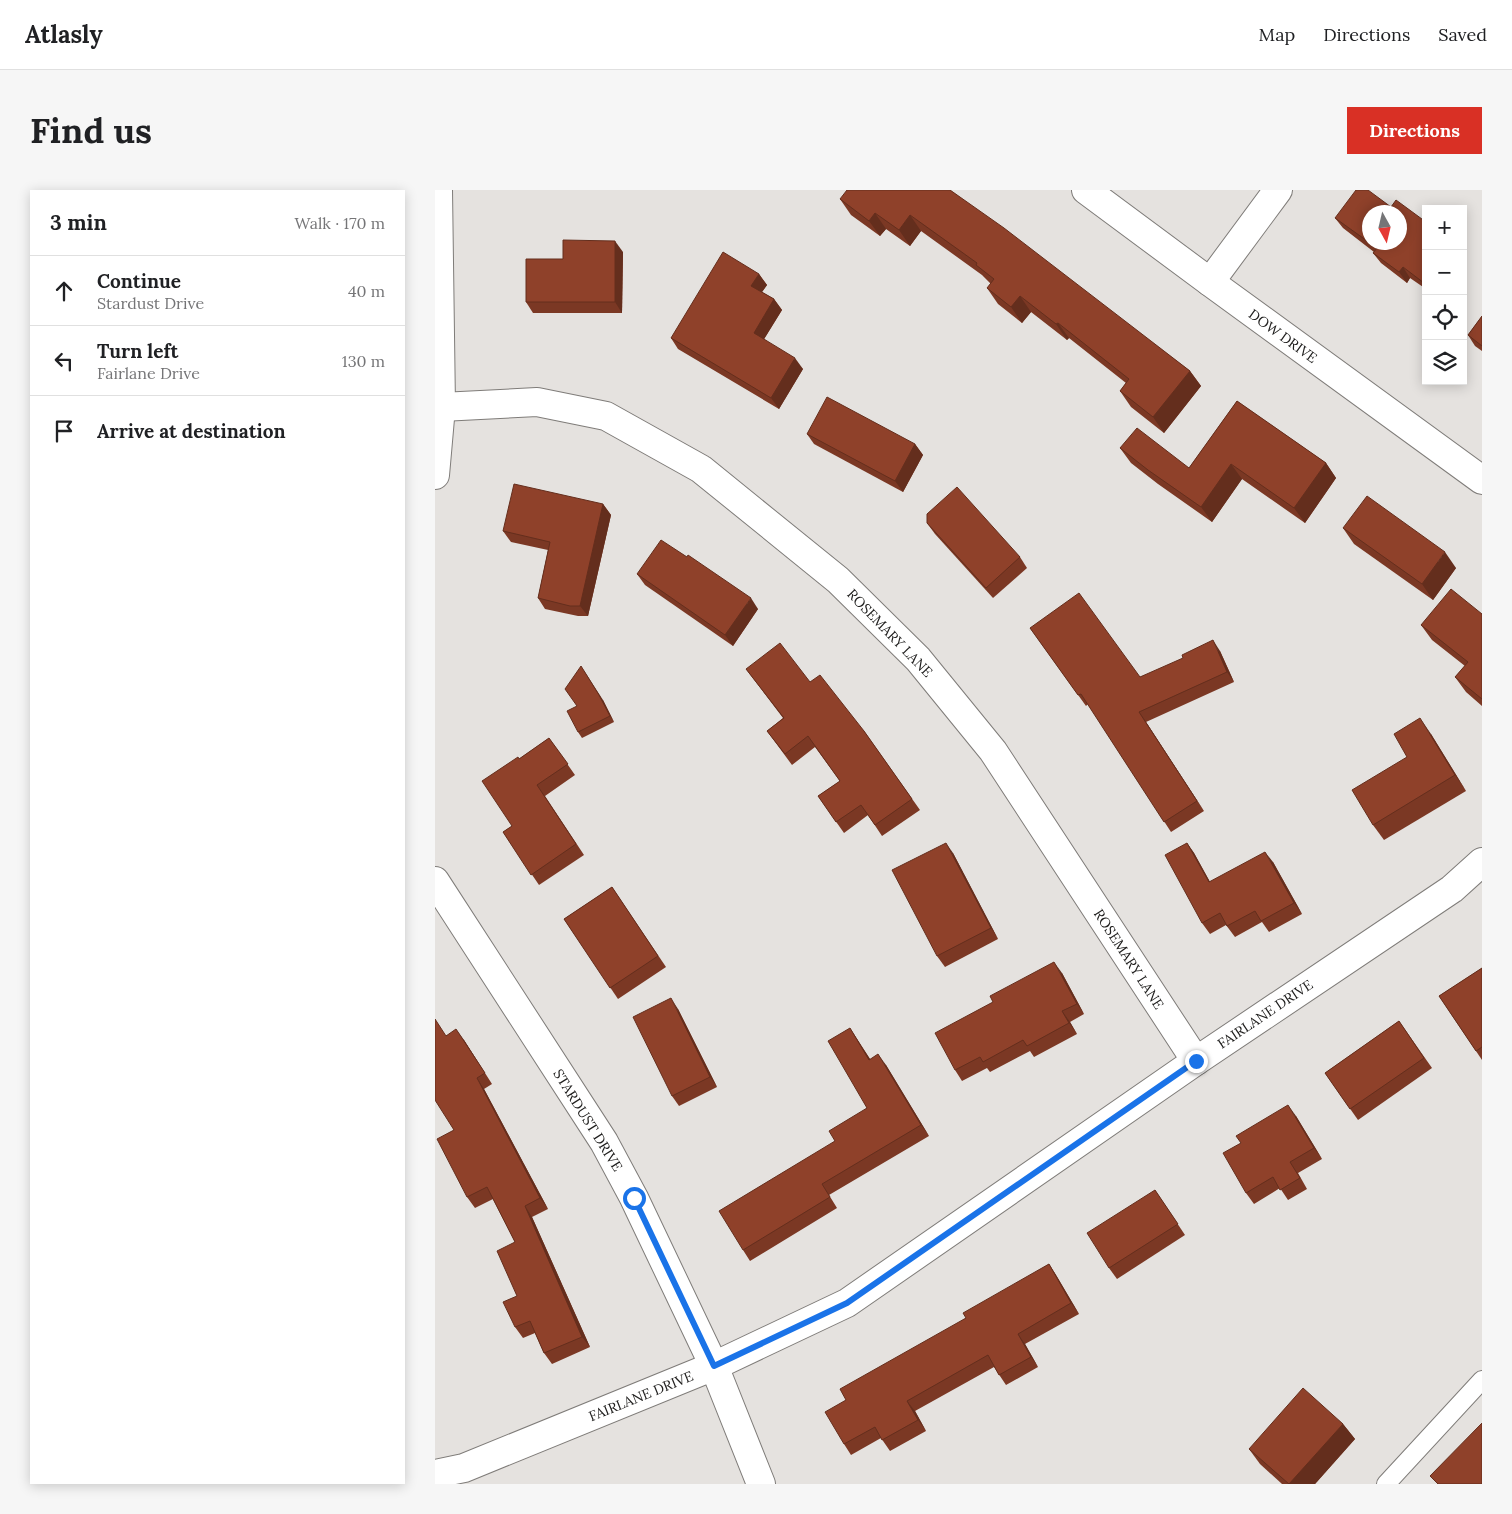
<!DOCTYPE html>
<meta charset="utf-8">
<style>
body{margin:0;font-family:Lora,serif;background:#f6f6f6;color:#202124}
.controls{position:absolute;right:15px;top:15px;display:grid;overflow:hidden;border-radius:0px;box-shadow:0 2px 12px #0003}
.controls button{width:45px;height:45px;display:grid;place-items:center;padding:0;border:0;border-bottom:1px solid #e0e0e0;background:#fff;color:#202124;font:25px sans-serif}
.compass{position:absolute;left:927px;top:15px;width:45px;height:45px;border-radius:50%;background:#fff;box-shadow:0 2px 12px #0003;rotate:172deg}
.stop{position:absolute;width:15px;height:15px;margin:-11px;border:4px solid #1a73e8;border-radius:50%;background:#fff}
.stop.end{background:#1a73e8;border-color:#fff;box-shadow:0 1px 5px #0008}
.list{margin:0;padding:0;list-style:none}
h2{display:flex;justify-content:space-between;align-items:center;height:65px;margin:0;padding:0 20px;font-size:21px}
h2 small{font-size:16px;font-weight:400;color:#757577}
.list li{display:grid;grid-template-columns:32px 1fr auto;gap:15px;align-items:center;box-sizing:border-box;height:70px;padding:0 20px;border-top:1px solid #e0e0e0}
.list b{display:block;font-size:19px;white-space:nowrap}
.list p{margin:0;font-size:16px;white-space:nowrap;color:#757577}
.list em{font-size:16px;font-style:normal;color:#757577}
.icon{flex:none;width:28px;height:28px;fill:none;stroke:currentColor;stroke-width:2;stroke-linecap:round;stroke-linejoin:round}
.map{position:relative;flex:none;width:1047px;height:1294px;overflow:hidden;border-radius:0px}
header{display:flex;align-items:center;gap:30px;box-sizing:border-box;height:70px;padding:0 25px;background:#fff;border-bottom:1px solid #e0e0e0}
header strong{font-size:24px}
nav{display:flex;gap:28px;margin-inline-start:auto;font-size:18px}
.intro{display:flex;align-items:center;justify-content:space-between;box-sizing:border-box;height:120px;padding:0 30px}
h1{margin:0;font-size:35px}
.button{padding:12px 22px;border-radius:0px;background:#d93025;color:#fff;font-size:18px;font-weight:700}
main{display:flex;gap:30px;padding:0 30px}
aside{flex:1;background:#fff;border-radius:0px;box-shadow:0 2px 12px #0003}
.map>svg:first-child{display:block}
.lines{fill:none;stroke-linecap:round;stroke-linejoin:round}
.lane-casing{stroke:#7f7c79;stroke-width:20}
.street-casing{stroke:#7f7c79;stroke-width:30}
.lane{stroke:#fff;stroke-width:18}
.street{stroke:#fff;stroke-width:28}
.wall{fill:#7b3824}
.shaded-wall{fill:#642e1d}
.building{fill:#8f412a;stroke:#642e1d;fill-rule:evenodd}
.route{stroke:#1a73e8;stroke-width:6}
.labels{text-anchor:middle;dominant-baseline:central;stroke-width:5;stroke-linejoin:round;paint-order:stroke}
.street-label{font-size:14px;fill:#21201f;stroke:#fff}
</style>
<header>
<strong>Atlasly</strong>
<nav><a>Map</a><a>Directions</a><a>Saved</a></nav>
</header>
<div class="intro"><h1>Find us</h1><a class="button">Directions</a></div>
<main>
<aside>
<h2>3 min<small>Walk · 170 m</small></h2>
<ul class="list">
<li><svg class="icon" aria-label="ahead" viewBox="0 0 24 24"><path d="M12 20V5M6 11l6-6 6 6"/></svg><div><b>Continue</b><p>Stardust Drive</p></div><em>40 m</em></li>
<li><svg class="icon" aria-label="left" viewBox="0 0 24 24"><path d="M17 20v-9H6M10 6l-5 5 5 5"/></svg><div><b>Turn left</b><p>Fairlane Drive</p></div><em>130 m</em></li>
<li><svg class="icon" aria-label="arrive" viewBox="0 0 24 24"><path d="M6 21V4h12l-3 4 3 4H6"/></svg><div><b>Arrive at destination</b></div></li>
</ul>
</aside>
<div class="map">
<svg width="1047" height="1294" viewBox="0 0 1047 1294">
<rect width="100%" height="100%" fill="#e5e2df"/>
<g class="lines">
<defs>
<polyline id="lane" points="951,1294 1047,1190"/>
<g id="street">
<polyline points="651,0 775,92 1047,290"/>
<polyline points="775,92 843,0"/>
<polyline points="6,217 102,212 171,226 266,279 403,390 483,469 558,561 761,871"/>
<polyline points="0,285 6,217 3,0"/>
<polyline points="0,691 169,952 199,1008 279,1176 326,1294"/>
<polyline points="0,1284 29,1278 279,1176 412,1113 761,871 1017,699 1047,672"/>
</g>
</defs>
<use href="#lane" class="lane-casing"/>
<use href="#street" class="street-casing"/>
<use href="#lane" class="lane"/>
<use href="#street" class="street"/>
</g>
<g class="wall">
<polygon points="515,0 755,181 766,196 729,243 696,217 685,201 691,193 634,148 632,150 596,122 587,133 563,114 552,98 556,94 547,85 486,41 475,56 451,39 445,46 416,25 405,9"/>
<polygon points="956,17 991,32 991,99 975,88 972,93 946,73 938,63 939,62 908,38 900,28"/>
<polygon points="188,62 187,123 98,123 91,112 128,69"/>
<polygon points="324,84 332,95 327,102 339,109 347,120 329,149 368,179 344,219 243,159 236,148"/>
<polygon points="1047,126 1047,161 1040,156 1033,145"/>
<polygon points="802,211 891,273 901,288 870,333 807,289 777,332 723,294 696,273 685,258 754,278"/>
<polygon points="372,244 480,254 488,265 468,302 379,254"/>
<polygon points="168,314 176,325 153,426 143,426 110,419 103,408 113,360 76,352 68,341"/>
<polygon points="492,333 585,367 592,378 558,408 500,344"/>
<polygon points="908,338 1021,378 998,410 919,354"/>
<polygon points="202,384 323,419 298,456 210,395"/>
<polygon points="1047,424 1047,516 1031,502 1020,487 1030,476 997,450 986,435"/>
<polygon points="595,438 705,487 785,461 799,492 711,532 769,621 736,642 653,514 651,516"/>
<polygon points="311,479 375,492 429,541 485,620 447,646 433,625 409,643 383,606 405,591 380,557 357,575 332,541 348,528"/>
<polygon points="168,510 179,532 147,548 143,542"/>
<polygon points="996,544 1031,601 949,650 938,635 972,567"/>
<polygon points="114,548 140,585 110,606 149,665 104,695 68,642 77,636 84,569"/>
<polygon points="752,653 759,663 775,692 838,672 867,724 834,742 827,732 800,747 791,735 775,744 767,733"/>
<polygon points="518,663 563,749 510,777 502,766"/>
<polygon points="177,697 231,777 183,809 129,729"/>
<polygon points="1047,778 1047,870 1004,806"/>
<polygon points="627,783 649,824 635,832 642,844 599,867 595,861 555,882 552,878 527,891 520,880"/>
<polygon points="243,819 282,897 244,916 237,906"/>
<polygon points="964,831 997,878 923,930 890,883"/>
<polygon points="415,838 435,869 451,875 494,946 394,1005 402,1018 315,1071 308,1060 432,918"/>
<polygon points="11,845 29,850 57,894 49,899 113,1019 97,1027 155,1157 117,1174 109,1163 100,1143 88,1148 80,1137 82,1106 80,1052 58,1009 40,1018 32,1007 19,940"/>
<polygon points="861,926 887,969 863,983 872,999 853,1010 845,998 819,1014 811,1003"/>
<polygon points="720,1000 750,1045 682,1089 674,1078"/>
<polygon points="614,1074 621,1085 644,1124 590,1154 603,1177 571,1195 559,1177 480,1221 491,1241 455,1261 446,1248 416,1265 409,1254 411,1210 531,1128"/>
<polygon points="908,1234 920,1249 880,1294 847,1294 825,1274 814,1259"/>
</g>
<g class="shaded-wall">
<polygon points="440,23 451,39 445,46 434,31"/>
<polygon points="475,25 486,41 475,56 464,40"/>
<polygon points="180,51 188,62 187,123 180,112"/>
<polygon points="968,77 975,88 972,93 964,82"/>
<polygon points="324,84 332,95 324,106 316,96"/>
<polygon points="585,106 596,122 587,133 576,117"/>
<polygon points="339,109 347,120 326,154 319,143"/>
<polygon points="623,133 634,148 632,150 621,134"/>
<polygon points="360,168 368,179 344,219 336,208"/>
<polygon points="755,181 766,196 729,243 718,227"/>
<polygon points="480,254 488,265 468,302 460,291"/>
<polygon points="891,273 901,288 870,333 859,318"/>
<polygon points="796,274 807,289 777,332 766,317"/>
<polygon points="168,314 176,325 153,426 145,416"/>
<polygon points="1010,362 1021,378 998,410 987,394"/>
<polygon points="316,408 323,419 298,456 290,445"/>
<polygon points="778,450 785,461 799,492 792,482"/>
<polygon points="146,476 168,510 179,532 175,526"/>
<polygon points="704,522 711,532 769,621 762,611"/>
<polygon points="985,528 996,544 1031,601 1020,585"/>
<polygon points="511,653 518,663 563,749 556,738"/>
<polygon points="752,653 759,663 781,703 774,692"/>
<polygon points="830,662 838,672 867,724 859,713"/>
<polygon points="619,772 627,783 649,824 642,814"/>
<polygon points="236,808 243,819 282,897 275,887"/>
<polygon points="627,821 635,832 642,844 634,833"/>
<polygon points="415,838 422,849 442,880 434,870"/>
<polygon points="21,839 29,850 57,894 50,883"/>
<polygon points="443,864 451,875 494,946 486,935"/>
<polygon points="42,888 49,899 113,1019 105,1008"/>
<polygon points="853,915 861,926 887,969 879,958"/>
<polygon points="90,1016 97,1027 155,1157 147,1147"/>
<polygon points="614,1074 621,1085 644,1124 636,1113"/>
<polygon points="583,1144 590,1154 603,1177 596,1167"/>
<polygon points="472,1211 480,1221 491,1241 483,1230"/>
<polygon points="908,1234 920,1249 880,1294 854,1294"/>
</g>
<g class="building">
<polygon points="412,0 515,0 569,38 755,181 718,227 685,201 694,189 623,133 621,134 585,106 576,117 552,98 559,89 541,75 542,73 475,25 464,40 440,23 434,31 405,9"/>
<path d="M921,0h12l23,17 5,-7 30,22v59l-2,2 -21,-16 -4,5 -26,-19 4,-5 -42,-30zM934,22h30v30h-30z"/>
<polygon points="128,50 180,51 180,112 91,112 91,69 128,69"/>
<polygon points="288,62 324,84 316,96 339,109 319,143 360,168 336,208 236,148"/>
<polygon points="1047,126 1047,156 1033,145"/>
<polygon points="392,207 480,254 460,291 372,244"/>
<polygon points="802,211 891,273 859,318 796,274 766,317 713,280 685,258 702,238 754,278"/>
<polygon points="79,294 168,314 145,416 135,416 103,408 115,352 68,341"/>
<polygon points="522,297 585,367 551,398 492,333 492,324"/>
<polygon points="932,306 1010,362 987,394 908,338"/>
<polygon points="226,350 252,367 253,365 316,408 290,445 202,384"/>
<polygon points="1016,399 1047,424 1047,509 1020,487 1033,472 986,435"/>
<polygon points="644,403 705,487 748,468 747,465 778,450 792,482 704,522 762,611 729,632 646,504 643,505 595,438"/>
<polygon points="345,453 375,492 385,485 429,541 477,609 440,635 426,615 401,632 383,606 405,591 373,546 350,564 332,541 349,528 311,479"/>
<polygon points="146,476 164,505 175,526 143,542 132,521 142,516 130,499"/>
<polygon points="985,528 1020,585 938,635 917,600 972,567 959,544"/>
<polygon points="114,548 133,574 102,595 141,654 96,685 68,642 77,636 47,591 83,567 84,569"/>
<polygon points="511,653 556,738 502,766 457,680"/>
<polygon points="752,653 774,692 830,662 859,713 826,731 820,721 792,736 785,723 767,733 730,665"/>
<polygon points="177,697 223,766 175,798 129,729"/>
<polygon points="619,772 642,814 627,821 634,833 592,856 588,850 548,872 545,867 520,880 500,843 558,812 555,806"/>
<polygon points="1047,778 1047,857 1041,861 1004,806"/>
<polygon points="236,808 275,887 237,906 198,827"/>
<polygon points="0,829 11,846 21,839 50,883 42,888 105,1008 90,1016 147,1147 109,1163 95,1131 80,1137 68,1112 82,1106 62,1061 80,1052 52,997 32,1007 2,949 19,940 0,910"/>
<polygon points="964,831 989,868 915,919 890,883"/>
<polygon points="415,838 434,870 443,864 486,935 387,994 395,1007 308,1060 284,1021 400,951 394,941 432,918 393,851"/>
<polygon points="853,915 879,958 855,972 865,988 845,1000 838,987 811,1003 788,963 806,953 801,946"/>
<polygon points="720,1000 743,1034 674,1078 652,1043"/>
<polygon points="614,1074 636,1113 583,1144 596,1167 564,1185 553,1165 472,1211 483,1230 447,1250 440,1237 409,1254 390,1222 411,1210 405,1199 531,1128 528,1123"/>
<polygon points="868,1198 908,1234 854,1294 814,1259"/>
<polygon points="1047,1233 1047,1294 1003,1294 995,1286"/>
</g>
<g class="lines">
<polyline class="route" points="199,1008 279,1176 412,1113 761,871"/>
</g>
<g class="labels">
<g class="street-label">
<text transform="translate(848 146) rotate(36)">DOW DRIVE</text>
<text transform="translate(455 443) rotate(46)">ROSEMARY LANE</text>
<text transform="translate(694 769) rotate(57)">ROSEMARY LANE</text>
<text transform="translate(830 824) rotate(-34)">FAIRLANE DRIVE</text>
<text transform="translate(153 930) rotate(58)">STARDUST DRIVE</text>
<text transform="translate(206 1206) rotate(-22)">FAIRLANE DRIVE</text>
</g>
</g>
</svg>
<div class="controls">
<button>+</button>
<button>−</button>
<button><svg class="icon" aria-label="locate" viewBox="0 0 24 24"><circle cx="12" cy="12" r="6"/><path d="M12 2v4M12 18v4M2 12h4M18 12h4"/></svg></button>
<button><svg class="icon" aria-label="layers" viewBox="0 0 24 24"><path d="M12 4l9 5-9 5-9-5zM3 14l9 5 9-5"/></svg></button>
</div>
<svg class="compass" viewBox="-18 -18 36 36"><path d="M0-13l5 13h-10z" fill="#e53935"/><path d="M0 13l5-13h-10z" fill="#757577"/></svg>
<div class="stop" style="left:199px;top:1008px"></div>
<div class="stop end" style="left:761px;top:871px"></div>
</div>
</main>
